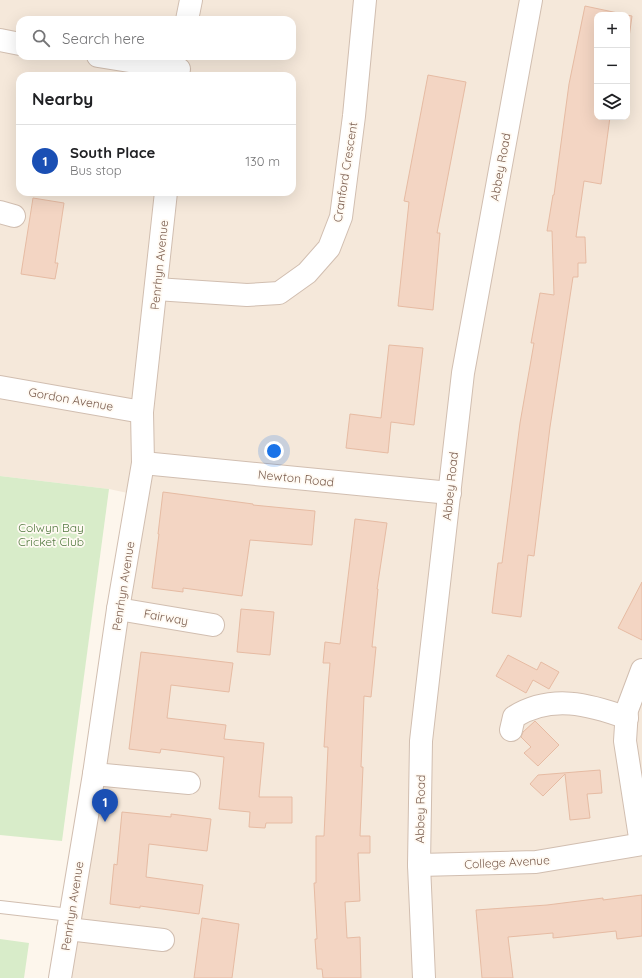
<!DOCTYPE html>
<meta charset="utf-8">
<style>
body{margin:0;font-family:Quicksand,sans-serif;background:#f2f2f2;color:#202124}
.controls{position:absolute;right:12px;top:12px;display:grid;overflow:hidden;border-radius:8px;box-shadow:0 4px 16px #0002}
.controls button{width:36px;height:36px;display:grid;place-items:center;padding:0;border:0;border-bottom:1px solid #e0e0e0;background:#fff;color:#202124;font:20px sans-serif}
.you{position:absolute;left:274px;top:451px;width:14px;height:14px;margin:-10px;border:3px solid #fff;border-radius:50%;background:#1a73e8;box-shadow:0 0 0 6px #1a73e833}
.badge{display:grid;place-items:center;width:26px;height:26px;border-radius:50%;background:#7c3aed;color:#fff;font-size:13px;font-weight:700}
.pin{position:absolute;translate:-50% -33px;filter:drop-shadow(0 1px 2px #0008)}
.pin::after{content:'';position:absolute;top:21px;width:14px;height:12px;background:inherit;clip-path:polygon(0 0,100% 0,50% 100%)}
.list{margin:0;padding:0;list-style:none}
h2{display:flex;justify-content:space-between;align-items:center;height:52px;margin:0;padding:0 16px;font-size:17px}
h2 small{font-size:13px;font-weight:400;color:#757577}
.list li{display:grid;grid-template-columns:26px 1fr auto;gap:12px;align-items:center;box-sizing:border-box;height:72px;padding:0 16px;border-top:1px solid #e0e0e0}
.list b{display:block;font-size:15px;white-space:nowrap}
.list p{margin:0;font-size:13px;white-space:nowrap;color:#757577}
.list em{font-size:13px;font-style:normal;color:#757577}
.icon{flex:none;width:22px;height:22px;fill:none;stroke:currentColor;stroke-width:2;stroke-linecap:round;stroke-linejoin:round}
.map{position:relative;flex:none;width:642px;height:978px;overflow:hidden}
.search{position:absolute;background:#fff;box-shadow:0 4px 16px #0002;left:16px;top:16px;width:280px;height:44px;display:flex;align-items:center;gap:10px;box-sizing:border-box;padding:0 14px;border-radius:12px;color:#757577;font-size:15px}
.panel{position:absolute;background:#fff;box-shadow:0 4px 16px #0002;left:16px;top:72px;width:280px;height:124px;border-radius:12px}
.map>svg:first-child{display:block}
.residential{fill:#f5e8da;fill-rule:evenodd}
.green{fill:#d8ecc9}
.building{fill:#f3d5c3;stroke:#e6bba3}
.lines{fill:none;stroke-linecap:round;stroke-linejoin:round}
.lane-casing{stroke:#d1beb0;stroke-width:14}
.street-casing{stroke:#d1beb0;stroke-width:24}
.lane{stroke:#fff;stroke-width:12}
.street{stroke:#fff;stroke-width:22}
.labels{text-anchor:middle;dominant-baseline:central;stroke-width:3.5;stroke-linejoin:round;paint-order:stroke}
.street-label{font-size:12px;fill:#7a5c4d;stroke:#fffaf3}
.park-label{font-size:12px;fill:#537a41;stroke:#fffaf3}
</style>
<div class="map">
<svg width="642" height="978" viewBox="0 0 642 978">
<rect width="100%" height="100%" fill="#fdf6ec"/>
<path class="residential" d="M0,0h642v978h-582l77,-483 -28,-6 -109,-13zM597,15h30v102h-30zM20,20h272v36h-272zM20,76h272v116h-272z"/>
<g class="green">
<polygon points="0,476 109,489 62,841 0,835"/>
<polygon points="0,939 29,943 24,978 0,978"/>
</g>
<g class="building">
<polygon points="585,6 632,16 627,52 627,15 597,15 597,117 610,117 601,184 584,181 576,237 585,237 586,263 578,263 578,277 573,277 550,427 534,556 528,555 521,617 492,613 498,563 502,563 520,423 534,343 531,343 540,293 554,295 552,231 547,231 553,195 554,195 569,84"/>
<polygon points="428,75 466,82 437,233 440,233 433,310 398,306 409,202 404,201"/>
<polygon points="33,198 64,203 55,263 58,263 55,279 21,274"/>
<polygon points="389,345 423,348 414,425 391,422 388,453 346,448 350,414 381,418"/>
<polygon points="163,492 253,504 253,505 315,511 312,545 250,540 242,596 183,588 183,592 152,588 159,534 158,534"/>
<polygon points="355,519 387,523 377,589 378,589 372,647 376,647 371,697 364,696 361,767 363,767 360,836 370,836 370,853 358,853 360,901 345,902 347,938 360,937 361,978 323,978 322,969 317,969 315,939 317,939 314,883 316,883 316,836 324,836 328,747 324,747 327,699 330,663 323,663 325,642 340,644"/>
<polygon points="642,582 642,640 618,628"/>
<polygon points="241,609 274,612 270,655 237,652"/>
<polygon points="141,652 233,663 229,692 171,685 167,718 226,725 224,739 264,743 259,797 292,797 292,823 266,823 265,828 249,827 250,812 219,809 224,757 161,749 160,753 129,749"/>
<polygon points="508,655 537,670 541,662 559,672 549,689 533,680 526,693 496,676"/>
<polygon points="535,721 559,745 538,766 524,753 531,747 521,737 523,732"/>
<polygon points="600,770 602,793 587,794 590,818 570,820 565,774 543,796 530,784 538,775"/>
<polygon points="122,812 171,817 171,814 211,819 207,851 149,844 146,877 203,885 199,914 140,906 140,908 110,904 114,864 117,865"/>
<polygon points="642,895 642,936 617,939 616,931 553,938 553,933 508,937 513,978 482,978 476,910 547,905 603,898 603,900"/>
<polygon points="202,918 239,924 232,978 194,978"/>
</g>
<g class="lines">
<defs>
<polyline id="lane" points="0,907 70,915"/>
<g id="street">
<polyline points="187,20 191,0"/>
<polyline points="0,40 20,44"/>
<polyline points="98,56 179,69"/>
<polyline points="0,212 14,216"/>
<polyline points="156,289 247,295 279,293 307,273 329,248 341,217 354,116 365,0"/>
<polyline points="0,387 142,412"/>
<polyline points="143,463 450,493"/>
<polyline points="118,609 213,625"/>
<path d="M511,730l3,-13c37,-23 75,-13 113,1"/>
<polyline points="94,774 189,783"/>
<polyline points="641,844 625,741 627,710 642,670"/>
<polyline points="419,865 536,862 642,844"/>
<polyline points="68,929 163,940"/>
<polyline points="60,978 94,774 118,609 143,463 142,412 166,192"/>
<polyline points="424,978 419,865 421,741 463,373 531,0"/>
</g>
</defs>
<use href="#lane" class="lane-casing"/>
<use href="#street" class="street-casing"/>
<use href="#lane" class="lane"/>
<use href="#street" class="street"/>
</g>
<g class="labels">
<g class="street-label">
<text transform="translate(500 167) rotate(-80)">Abbey Road</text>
<text transform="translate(345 172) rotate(-81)">Cranford Crescent</text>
<text transform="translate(159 265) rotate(-84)">Penrhyn Avenue</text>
<text transform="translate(71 399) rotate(10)">Gordon Avenue</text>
<text transform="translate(296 478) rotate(6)">Newton Road</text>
<text transform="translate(450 486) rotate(-84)">Abbey Road</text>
<text transform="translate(123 586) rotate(-81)">Penrhyn Avenue</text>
<text transform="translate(166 617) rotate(10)">Fairway</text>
<text transform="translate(420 809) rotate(-89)">Abbey Road</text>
<text transform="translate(507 862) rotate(-3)">College Avenue</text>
<text transform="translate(72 906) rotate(-81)">Penrhyn Avenue</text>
</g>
<g class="park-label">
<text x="51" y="527">Colwyn Bay<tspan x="51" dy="14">Cricket Club</tspan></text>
</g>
</g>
</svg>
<div class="controls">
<button>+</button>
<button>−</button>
<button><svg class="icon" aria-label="layers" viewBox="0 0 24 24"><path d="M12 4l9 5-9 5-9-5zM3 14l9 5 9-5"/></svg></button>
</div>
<div class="you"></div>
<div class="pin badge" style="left:105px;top:822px;background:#1a4fb4">1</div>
<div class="search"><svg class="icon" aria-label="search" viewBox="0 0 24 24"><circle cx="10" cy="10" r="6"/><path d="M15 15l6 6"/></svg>Search here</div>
<section class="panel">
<h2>Nearby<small></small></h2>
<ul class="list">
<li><span class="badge" style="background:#1a4fb4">1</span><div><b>South Place</b><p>Bus stop</p></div><em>130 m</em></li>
</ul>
</section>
</div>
